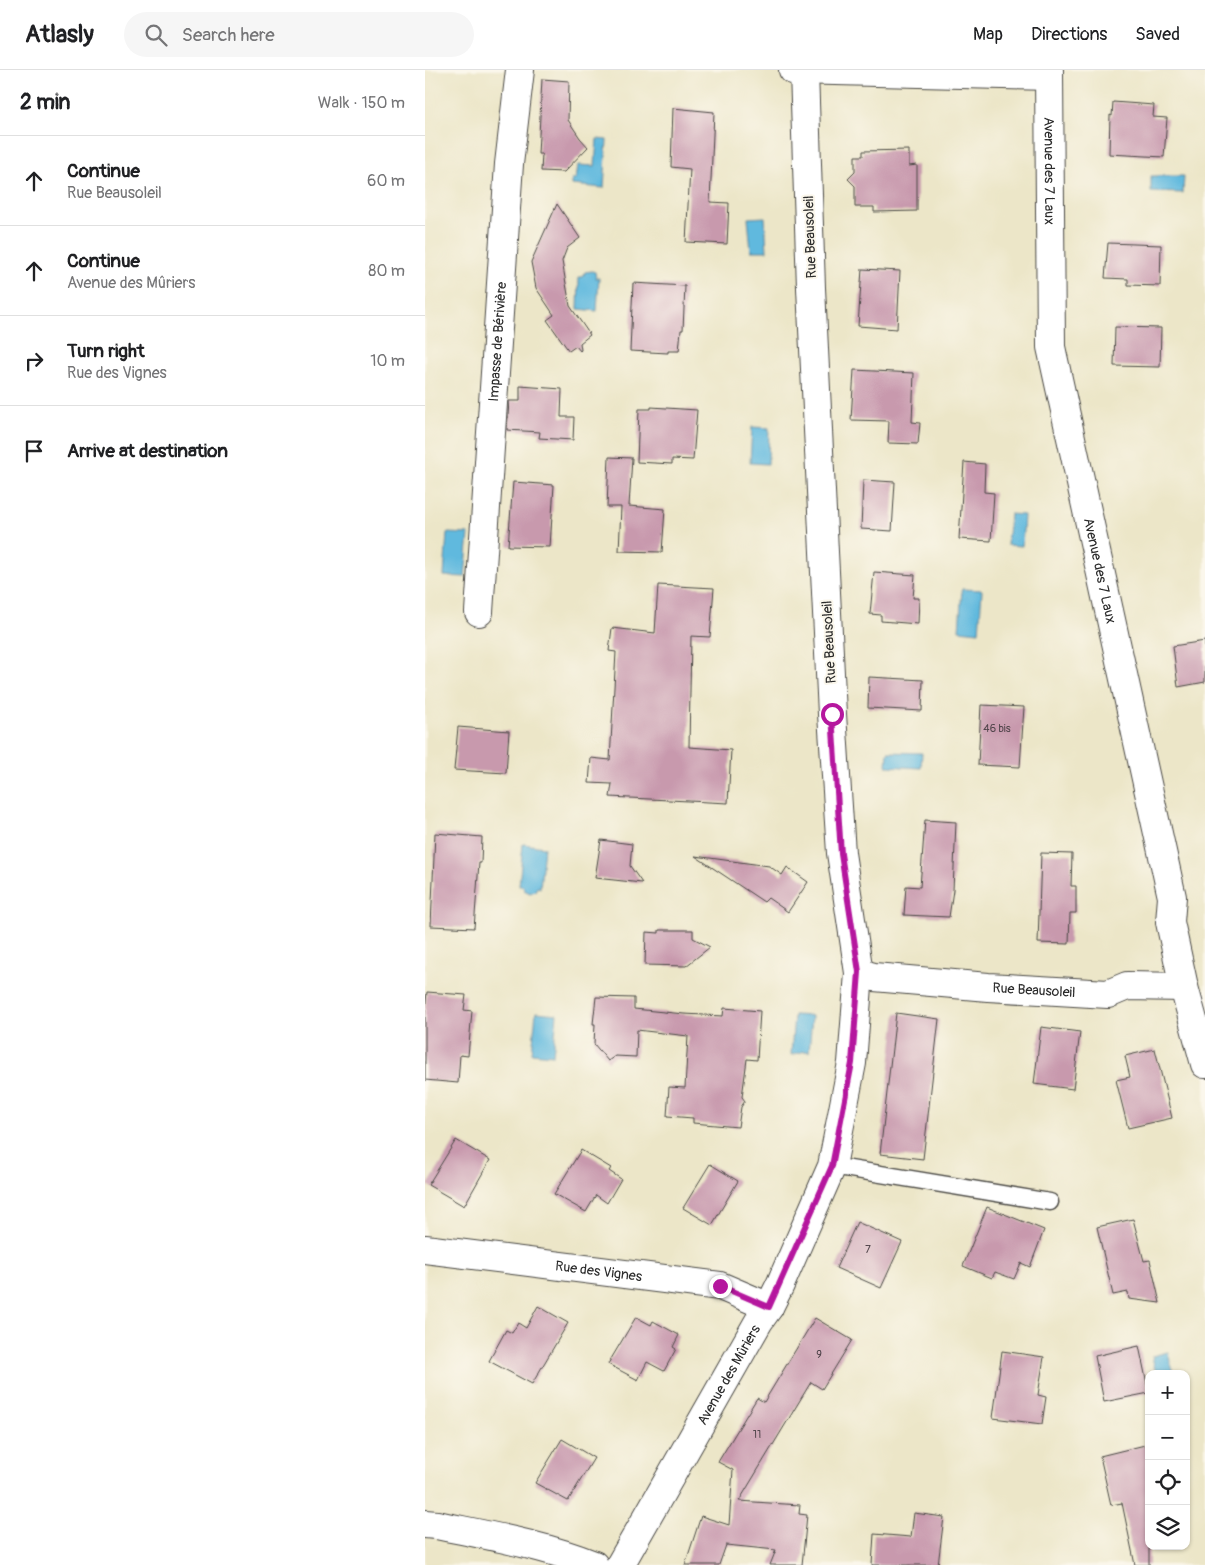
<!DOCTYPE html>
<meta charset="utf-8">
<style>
body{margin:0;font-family:Pangolin,sans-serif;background:#f6f6f6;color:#202124}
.controls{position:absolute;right:15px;bottom:15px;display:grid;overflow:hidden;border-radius:10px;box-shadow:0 1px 4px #0004}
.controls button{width:45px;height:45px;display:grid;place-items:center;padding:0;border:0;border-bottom:1px solid #e0e0e0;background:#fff;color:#202124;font:25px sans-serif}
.stop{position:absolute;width:15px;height:15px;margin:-11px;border:4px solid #b5179e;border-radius:50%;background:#fff}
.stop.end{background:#b5179e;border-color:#fff;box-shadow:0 1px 5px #0008}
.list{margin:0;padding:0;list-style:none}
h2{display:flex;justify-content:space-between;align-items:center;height:65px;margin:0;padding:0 20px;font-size:21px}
h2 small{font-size:16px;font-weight:400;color:#757577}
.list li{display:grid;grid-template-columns:32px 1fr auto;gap:15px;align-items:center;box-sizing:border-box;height:90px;padding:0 20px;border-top:1px solid #e0e0e0}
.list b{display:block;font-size:19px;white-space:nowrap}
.list p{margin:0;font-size:16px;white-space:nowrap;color:#757577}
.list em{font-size:16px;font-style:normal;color:#757577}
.icon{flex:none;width:28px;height:28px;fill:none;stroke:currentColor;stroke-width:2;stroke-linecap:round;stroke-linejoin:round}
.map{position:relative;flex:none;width:780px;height:1495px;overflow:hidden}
header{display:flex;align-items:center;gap:30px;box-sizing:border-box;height:70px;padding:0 25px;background:#fff;border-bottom:1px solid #e0e0e0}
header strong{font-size:24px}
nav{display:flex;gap:28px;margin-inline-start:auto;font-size:18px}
.search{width:350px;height:45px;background:#f6f6f6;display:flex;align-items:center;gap:12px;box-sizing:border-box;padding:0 18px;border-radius:28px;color:#757577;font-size:19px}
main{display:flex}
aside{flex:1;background:#fff}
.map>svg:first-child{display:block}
.water{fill:#61b9de;stroke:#467284}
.building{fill:#c899ad}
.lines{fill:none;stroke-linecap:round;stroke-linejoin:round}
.service-casing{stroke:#484743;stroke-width:19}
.minor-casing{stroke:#484743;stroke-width:30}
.tertiary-casing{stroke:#484743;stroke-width:30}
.primary-casing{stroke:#484743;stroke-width:30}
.service{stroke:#fff;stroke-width:16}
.minor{stroke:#fff;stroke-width:28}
.tertiary{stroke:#fff;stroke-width:28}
.primary{stroke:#fff;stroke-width:28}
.route{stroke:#b5179e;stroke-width:6}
.labels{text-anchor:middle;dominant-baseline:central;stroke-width:4;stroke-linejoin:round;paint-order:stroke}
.number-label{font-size:11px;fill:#52464c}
.street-label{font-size:14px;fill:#2b2b2b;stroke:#fbf7ec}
</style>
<header>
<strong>Atlasly</strong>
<div class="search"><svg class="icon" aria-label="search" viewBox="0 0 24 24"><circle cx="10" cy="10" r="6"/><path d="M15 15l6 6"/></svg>Search here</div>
<nav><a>Map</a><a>Directions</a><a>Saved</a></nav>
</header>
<main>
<aside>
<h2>2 min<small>Walk · 150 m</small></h2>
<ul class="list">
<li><svg class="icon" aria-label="ahead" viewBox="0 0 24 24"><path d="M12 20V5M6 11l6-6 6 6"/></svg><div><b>Continue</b><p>Rue Beausoleil</p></div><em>60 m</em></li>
<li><svg class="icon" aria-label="ahead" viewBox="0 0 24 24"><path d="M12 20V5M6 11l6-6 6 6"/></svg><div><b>Continue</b><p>Avenue des Mûriers</p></div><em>80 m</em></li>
<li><svg class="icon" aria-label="right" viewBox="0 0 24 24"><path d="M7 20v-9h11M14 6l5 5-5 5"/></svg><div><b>Turn right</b><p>Rue des Vignes</p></div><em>10 m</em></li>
<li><svg class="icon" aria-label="arrive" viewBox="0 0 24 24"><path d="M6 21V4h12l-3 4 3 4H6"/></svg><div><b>Arrive at destination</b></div></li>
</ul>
</aside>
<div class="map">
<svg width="780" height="1495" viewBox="0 0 780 1495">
<rect width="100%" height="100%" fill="#fbf7ec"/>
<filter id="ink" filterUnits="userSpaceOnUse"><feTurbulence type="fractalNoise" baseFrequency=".02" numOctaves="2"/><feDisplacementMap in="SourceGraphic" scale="10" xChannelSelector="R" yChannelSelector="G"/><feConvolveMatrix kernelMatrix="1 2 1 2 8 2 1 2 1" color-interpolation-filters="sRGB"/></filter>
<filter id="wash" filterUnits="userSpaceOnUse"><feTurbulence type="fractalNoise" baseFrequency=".0096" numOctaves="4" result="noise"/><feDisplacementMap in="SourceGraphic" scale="20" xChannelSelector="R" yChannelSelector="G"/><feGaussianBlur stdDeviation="1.12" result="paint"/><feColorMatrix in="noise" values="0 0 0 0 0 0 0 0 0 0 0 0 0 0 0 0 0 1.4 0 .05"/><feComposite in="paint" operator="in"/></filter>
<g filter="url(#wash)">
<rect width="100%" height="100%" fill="#ece6c8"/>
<g class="water">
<polygon points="172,69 182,70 179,118 147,115 147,109 151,109 153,95 170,96"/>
<polygon points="726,106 759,106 758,123 726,122"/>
<polygon points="340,147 342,181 326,181 323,148"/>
<polygon points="167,201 170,202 171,208 174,208 172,241 153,239 154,207 158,207 160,202"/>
<polygon points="327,357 344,358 343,394 325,393"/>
<polygon points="585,444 599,445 597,476 582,475"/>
<polygon points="22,463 44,464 40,507 19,506"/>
<polygon points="537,519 557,520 554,562 534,560"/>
<polygon points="463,682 497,683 496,698 462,696"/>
<polygon points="98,774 119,777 115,818 112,817 110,821 105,823 99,820 98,816 94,816"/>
<polygon points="111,942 132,944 128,985 107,983"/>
<polygon points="369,945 387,946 384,982 380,981 366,985"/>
<polygon points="743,1282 748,1304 731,1304 727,1286"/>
</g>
<g id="blocks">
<g class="building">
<polygon points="117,9 144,11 143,50 155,68 163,77 139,102 116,101 117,84 113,84"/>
<polygon points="688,32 729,35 728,47 742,48 739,87 684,84 685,45 687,46"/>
<polygon points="248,38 289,42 285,132 304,133 302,174 261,172 265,99 246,97"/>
<polygon points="484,80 484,96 492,95 492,141 449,142 449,137 430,137 430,116 423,109 430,102 430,86 438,86 438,81"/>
<polygon points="132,134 155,168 142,178 137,191 145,236 165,265 155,273 156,280 155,281 151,276 144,281 122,250 129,245 111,218 106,192"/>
<polygon points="683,173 736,175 735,216 703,215 703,209 680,208"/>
<polygon points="437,199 475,201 472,259 433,256"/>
<polygon points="208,213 260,216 258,260 256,260 254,281 243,281 243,283 205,281"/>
<polygon points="690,257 736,258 735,297 689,296"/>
<polygon points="429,300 489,303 487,352 495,353 493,374 463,373 464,351 426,350"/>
<polygon points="95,316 137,319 136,347 149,347 148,370 114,368 115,362 82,360 84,331 95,331"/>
<polygon points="226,337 272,340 268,390 247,389 247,394 212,392 214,339 226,339"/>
<polygon points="184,387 207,388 204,436 240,439 237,482 194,481 196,437 182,437"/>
<polygon points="539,392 560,394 559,422 569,423 566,471 534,469"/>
<polygon points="438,410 470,412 467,461 436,459"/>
<polygon points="88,412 129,415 125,477 83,476"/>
<polygon points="449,502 490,505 488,528 494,528 493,554 456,551 456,545 445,544"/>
<polygon points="233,515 289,518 285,567 266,566 264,677 306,680 303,733 185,727 187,714 164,713 166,688 185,690 191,582 184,581 187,558 230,563"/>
<polygon points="780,571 780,612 753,617 748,576"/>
<polygon points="444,607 498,610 497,641 443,638"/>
<polygon points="556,635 599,637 595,697 553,695"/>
<polygon points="33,657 84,661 81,703 29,700"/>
<polygon points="500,750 531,752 528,820 524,847 479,845 481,816 495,817"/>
<polygon points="10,763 57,767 56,793 54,793 49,858 6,856"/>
<polygon points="176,770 207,774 205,796 217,813 170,808"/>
<polygon points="616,783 647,784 646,816 651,816 651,843 645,843 644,874 613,873"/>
<polygon points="270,786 344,796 357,805 362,797 383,812 363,842 343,828 339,832"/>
<polygon points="234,860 268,860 268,868 285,877 261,896 220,895 221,862 234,863"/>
<polygon points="2,922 41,925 39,940 47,941 43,986 35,985 33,1013 0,1010 0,942"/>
<polygon points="171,927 209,928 209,939 259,944 298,946 299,938 335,941 332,990 322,989 317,1027 320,1031 316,1037 313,1057 268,1053 268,1048 242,1046 244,1017 260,1018 263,966 212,960 211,987 190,986 183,991 169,974 170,954 168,954"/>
<polygon points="471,943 514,949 498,1089 455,1084"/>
<polygon points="616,957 655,962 648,1019 609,1014"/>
<polygon points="730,979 747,1048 703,1058 691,1010 705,1007 700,986"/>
<polygon points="31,1070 65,1090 39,1136 3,1115"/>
<polygon points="156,1080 186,1098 184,1101 196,1109 182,1133 171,1125 161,1142 129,1124"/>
<polygon points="285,1094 313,1111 287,1155 258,1138"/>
<polygon points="562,1137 619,1160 605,1197 596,1193 589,1209 570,1202 567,1208 538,1196"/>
<polygon points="708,1149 719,1191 725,1190 735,1233 704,1229 703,1222 688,1225 672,1157"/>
<polygon points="432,1152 477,1172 456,1218 411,1198"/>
<polygon points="113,1236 143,1253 107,1314 64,1291 81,1260 87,1263 93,1253 101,1258"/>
<polygon points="211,1247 226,1255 228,1251 254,1265 248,1277 251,1279 239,1301 222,1292 213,1310 183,1294"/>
<polygon points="390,1248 427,1270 397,1319 386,1312 314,1431 375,1435 374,1444 382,1445 377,1495 345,1495 351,1480 301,1475 294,1495 260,1495 276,1446 304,1455 308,1400 293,1392 332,1328 339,1332"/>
<polygon points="714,1276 724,1323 679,1332 670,1286"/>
<polygon points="577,1281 619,1287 613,1325 621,1327 617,1354 568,1348"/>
<polygon points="137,1369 169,1388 143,1431 110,1413"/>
<polygon points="724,1374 724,1495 710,1495 697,1433 686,1435 675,1386"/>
<polygon points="489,1443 519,1447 513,1495 447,1495 449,1464 486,1467"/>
</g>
</g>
</g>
<g filter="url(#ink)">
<use href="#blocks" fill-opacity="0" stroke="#484743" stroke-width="1"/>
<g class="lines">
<defs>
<polyline id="service" points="407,1096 625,1132"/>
<g id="minor">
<polyline points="368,0 624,6"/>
<path id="s1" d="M54,542l30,-448 11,-94"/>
<path id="s2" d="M434,903l15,4 114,10 120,7 19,-8 57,1"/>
<path id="s3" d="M0,1179l295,37 49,21"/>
<path id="s4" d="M195,1495l139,-244 10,-14 11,-22 52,-119 20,-103 7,-90 -18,-120 -9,-139 -21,-426 -7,-217"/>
</g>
<path id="tertiary" d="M0,1454l12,1c53,11 107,20 157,40"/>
<g id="primary">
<path id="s5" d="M624,0l2,277 121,550 -2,25 14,65 21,77"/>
</g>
</defs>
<use href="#service" class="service-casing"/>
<use href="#minor" class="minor-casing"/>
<use href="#tertiary" class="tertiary-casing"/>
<use href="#primary" class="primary-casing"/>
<use href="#service" class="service"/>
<use href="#minor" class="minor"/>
<use href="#tertiary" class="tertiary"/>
<use href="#primary" class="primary"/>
</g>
</g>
<g class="lines" filter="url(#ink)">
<polyline class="route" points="295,1216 344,1237 407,1096 427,993 434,902 416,784 407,644"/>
</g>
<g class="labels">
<g class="number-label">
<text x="572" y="658">46 bis</text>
<text x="443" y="1179">7</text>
<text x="394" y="1284">9</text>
<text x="332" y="1364">11</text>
</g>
<g class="street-label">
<text stroke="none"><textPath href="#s5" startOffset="101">Avenue des 7 Laux</textPath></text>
<text transform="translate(385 167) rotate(-92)">Rue Beausoleil</text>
<text stroke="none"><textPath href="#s1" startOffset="271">Impasse de Bérivière</textPath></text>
<text stroke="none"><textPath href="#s5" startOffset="506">Avenue des 7 Laux</textPath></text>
<text transform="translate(404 572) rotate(-93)">Rue Beausoleil</text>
<text stroke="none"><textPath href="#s2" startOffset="176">Rue Beausoleil</textPath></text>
<text stroke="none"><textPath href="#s3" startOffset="175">Rue des Vignes</textPath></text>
<text stroke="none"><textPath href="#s4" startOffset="219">Avenue des Mûriers</textPath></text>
</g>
</g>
</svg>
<div class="controls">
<button>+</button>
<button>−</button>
<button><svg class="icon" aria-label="locate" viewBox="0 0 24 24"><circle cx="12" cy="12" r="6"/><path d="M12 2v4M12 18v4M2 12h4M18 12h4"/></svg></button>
<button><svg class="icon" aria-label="layers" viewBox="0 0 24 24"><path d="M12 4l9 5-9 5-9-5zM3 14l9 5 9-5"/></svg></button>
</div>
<div class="stop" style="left:407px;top:644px"></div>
<div class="stop end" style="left:295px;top:1216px"></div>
</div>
</main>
